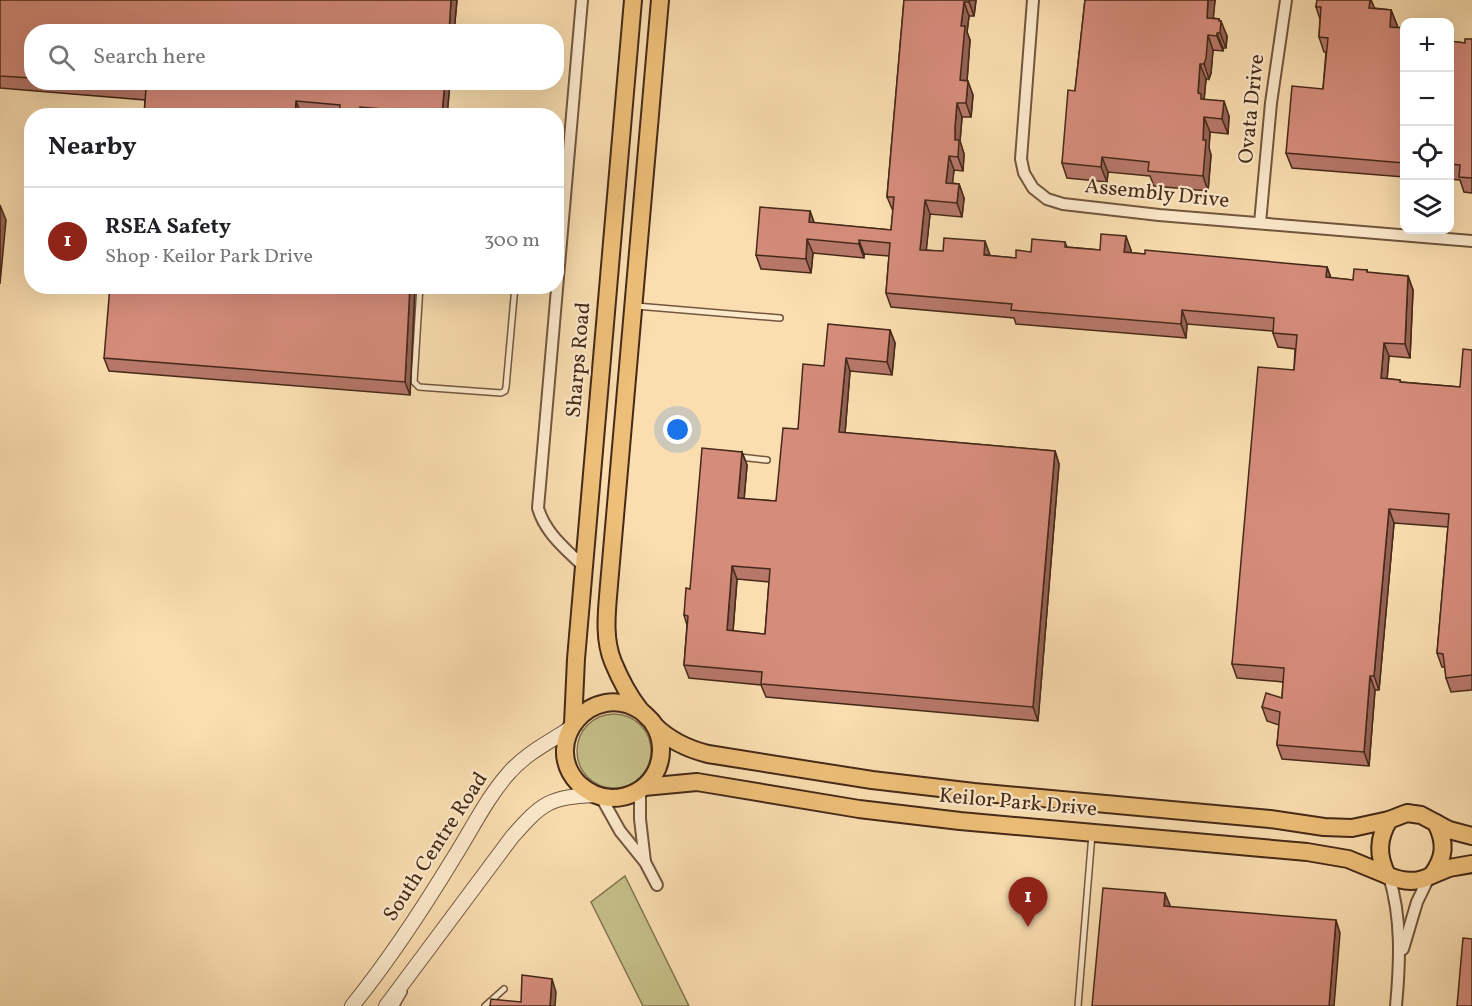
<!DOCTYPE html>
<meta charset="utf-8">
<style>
body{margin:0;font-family:Vollkorn,serif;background:#f6f6f6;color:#202124}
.controls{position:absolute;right:18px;top:18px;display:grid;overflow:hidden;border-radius:12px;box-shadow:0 6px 24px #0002}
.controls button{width:54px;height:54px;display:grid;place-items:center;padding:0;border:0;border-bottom:2px solid #e0e0e0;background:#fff;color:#202124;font:30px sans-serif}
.you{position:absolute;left:678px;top:430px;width:21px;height:21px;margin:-15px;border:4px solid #fff;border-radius:50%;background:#1a73e8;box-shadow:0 0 0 9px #1a73e833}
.badge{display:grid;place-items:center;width:39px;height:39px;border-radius:50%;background:#8f2418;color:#fff;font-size:20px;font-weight:700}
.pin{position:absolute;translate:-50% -50px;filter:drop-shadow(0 2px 3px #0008)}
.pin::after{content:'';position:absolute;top:32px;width:21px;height:18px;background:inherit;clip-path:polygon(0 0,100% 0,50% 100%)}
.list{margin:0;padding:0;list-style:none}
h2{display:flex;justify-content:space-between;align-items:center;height:78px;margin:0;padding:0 24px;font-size:26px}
h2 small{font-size:20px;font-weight:400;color:#757577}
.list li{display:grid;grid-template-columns:39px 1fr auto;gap:18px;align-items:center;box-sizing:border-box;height:108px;padding:0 24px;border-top:2px solid #e0e0e0}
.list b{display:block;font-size:22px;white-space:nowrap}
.list p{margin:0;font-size:20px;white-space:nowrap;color:#757577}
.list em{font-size:20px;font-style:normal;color:#757577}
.icon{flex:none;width:33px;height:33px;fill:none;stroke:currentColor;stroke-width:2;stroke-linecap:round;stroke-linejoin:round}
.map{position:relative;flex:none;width:1472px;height:1006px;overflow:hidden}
.search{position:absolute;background:#fff;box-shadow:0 6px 24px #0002;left:24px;top:24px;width:540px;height:66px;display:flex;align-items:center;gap:15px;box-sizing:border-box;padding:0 21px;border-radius:24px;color:#757577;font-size:22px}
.panel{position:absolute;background:#fff;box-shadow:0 6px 24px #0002;left:24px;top:108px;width:540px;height:186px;border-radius:24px}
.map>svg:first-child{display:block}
.green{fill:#c5bf87;stroke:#857450;stroke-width:1.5}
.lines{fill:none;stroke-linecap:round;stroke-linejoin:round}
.service-casing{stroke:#72563e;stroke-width:8}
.minor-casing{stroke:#72563e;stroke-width:14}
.tertiary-casing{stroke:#72563e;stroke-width:16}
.primary-casing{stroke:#452918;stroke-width:20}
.service{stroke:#fceacc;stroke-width:5}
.minor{stroke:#fceacc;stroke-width:10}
.tertiary{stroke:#fceacc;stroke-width:14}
.primary{stroke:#edbf78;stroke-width:16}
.wall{fill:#b7786a;stroke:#452918;stroke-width:1.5;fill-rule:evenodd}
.shaded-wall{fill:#956256;stroke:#452918;stroke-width:1.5}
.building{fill:#d58c7b;stroke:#452918;stroke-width:1.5;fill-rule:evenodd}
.labels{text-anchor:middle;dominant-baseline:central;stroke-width:4.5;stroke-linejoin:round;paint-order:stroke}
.street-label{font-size:21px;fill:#452918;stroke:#fceacc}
</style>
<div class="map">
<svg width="1472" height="1006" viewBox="0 0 1472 1006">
<rect width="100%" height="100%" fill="#fadeb0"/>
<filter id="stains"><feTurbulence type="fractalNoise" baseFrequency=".00333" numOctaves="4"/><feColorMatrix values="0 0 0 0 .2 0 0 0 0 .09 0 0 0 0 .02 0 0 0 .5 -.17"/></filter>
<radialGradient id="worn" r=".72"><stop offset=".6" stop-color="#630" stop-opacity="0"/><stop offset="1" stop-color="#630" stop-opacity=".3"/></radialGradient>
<g class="green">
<circle cx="614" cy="751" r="37"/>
<polygon points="625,876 689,1006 643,1006 591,902"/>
</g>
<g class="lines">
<defs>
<g id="service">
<polyline points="420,286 414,382 419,387 501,393 505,391 506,387 515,286"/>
<polyline points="636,306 780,318"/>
<polyline points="740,457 767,460"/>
<polyline points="396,1006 404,992"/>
<polyline points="485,1006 504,989"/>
<polyline points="1078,1006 1092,834"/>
</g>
<g id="minor">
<path d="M582,0l-44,508c7,25 28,41 46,59"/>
<polyline points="1033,0 1021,159 1024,173 1033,188 1047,199 1063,204 1159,215 1472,241"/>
<polyline points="1260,223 1271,103 1286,0"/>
<polyline points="640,790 640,819 645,862"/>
<polyline points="601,797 620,831 645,862 657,885"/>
<path d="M1389,876c13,43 11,86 7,130"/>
<polyline points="1403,949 1417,902 1429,877"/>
</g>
<g id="tertiary">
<path d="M352,1006c38,-47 70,-96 101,-147 18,-28 33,-60 55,-85 17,-20 41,-32 63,-46"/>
<path d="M386,1006l126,-169c30,-34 37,-40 83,-42"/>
</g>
<g id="primary">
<path d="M641,711c-49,-32 -102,32 -62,73 9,8 20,14 33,14 17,0 33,-8 42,-23 10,-16 9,-37 -1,-52 -4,-5 -9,-9 -13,-13 -11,-14 -20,-31 -27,-48 -10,-24 -6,-52 -4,-77l51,-585"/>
<polyline points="573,724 576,659 633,0"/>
<path d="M654,725c15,15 34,24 54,29l164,26 102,12 296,27 54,8 28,1 37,-8"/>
<polyline points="644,787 697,782 859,809 960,821 1307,852 1348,859 1387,875"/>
<path d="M1407,813l14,2 15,8c10,20 9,34 -4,52 -15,9 -30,7 -45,0 -10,-20 -9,-37 2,-55z"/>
<polyline points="1436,823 1449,830 1472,836"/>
<polyline points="1432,875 1449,868 1472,864"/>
</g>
</defs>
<use href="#service" class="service-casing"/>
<use href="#minor" class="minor-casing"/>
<use href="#tertiary" class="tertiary-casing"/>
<use href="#primary" class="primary-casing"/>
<use href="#service" class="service"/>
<use href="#minor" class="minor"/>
<use href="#tertiary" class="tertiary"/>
<use href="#primary" class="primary"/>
</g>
<g class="wall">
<polygon points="0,0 457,0 454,32 32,32 32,82 450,82 447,116 321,116 301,114 301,116 144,116 145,100 0,88"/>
<polygon points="904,0 976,0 974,16 969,16 967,32 970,40 967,81 973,95 971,117 962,117 960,141 964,154 963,171 954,170 952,183 959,184 964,198 962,217 930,214 926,250 1016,258 1031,252 1065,242 1067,247 1100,250 1131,250 1131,253 1327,267 1331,278 1353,280 1367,270 1368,273 1408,276 1413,290 1410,358 1389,356 1387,379 1400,380 1401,382 1460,387 1472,350 1472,690 1451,692 1446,678 1445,667 1442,667 1437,653 1448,527 1394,523 1379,690 1375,690 1369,766 1282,759 1277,745 1279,725 1267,721 1262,707 1282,698 1283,682 1237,678 1232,664 1294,370 1295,349 1278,347 1273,333 1273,331 1187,324 1186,338 1016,324 1014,318 891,307 886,293 889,256 864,254 864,258 813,253 811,273 761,269 756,255 810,211 814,223 891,230 893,211 887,197"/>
<polygon points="1085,0 1215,0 1213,18 1219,19 1227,36 1226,48 1223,48 1223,51 1213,50 1211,73 1209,79 1206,79 1204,99 1229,116 1228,134 1210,132 1209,148 1211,155 1208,191 1154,186 1150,176 1108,172 1107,182 1067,178 1062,163 1075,91"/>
<polygon points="1317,0 1371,0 1374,8 1391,10 1397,25 1396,27 1404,28 1404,177 1292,168 1286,153 1323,89 1326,52 1324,52 1319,37 1320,19 1316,7"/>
<polygon points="1472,39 1472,193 1464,192 1460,180 1449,179 1449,41 1465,43"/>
<polygon points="415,286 410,395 109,371 104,358"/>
<path d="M890,330l5,13 -3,32 -42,-4 -5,62 210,18 4,13 -21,257 -272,-24 -5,-12 -72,-7 -5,-13 3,-40 -3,-10 6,-26 52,-137 5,13 -3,34 32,2 22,-72 26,-63zM737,579l32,3 -4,52 -32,-3z"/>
</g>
<g class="shaded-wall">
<polygon points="451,0 457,0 454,32 449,32"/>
<polygon points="969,0 976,0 974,16 969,2"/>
<polygon points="1208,0 1215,0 1212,33 1207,18"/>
<polygon points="1370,0 1371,0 1376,11 1369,8"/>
<polygon points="964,2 969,16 967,32 970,40 966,94 960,80 961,26"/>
<polygon points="1391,10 1397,25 1395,42 1390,27"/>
<polygon points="1219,19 1221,25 1221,21 1227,36 1226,48 1220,33"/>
<polygon points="1217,33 1223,48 1223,51 1217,36"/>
<polygon points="1208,35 1213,50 1211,73 1209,79 1204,64"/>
<polygon points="1200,64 1206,79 1204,101 1207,109 1198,93"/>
<polygon points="968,81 973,95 971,117 966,103"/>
<polygon points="445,82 450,82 447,116 443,116 442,114"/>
<polygon points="296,101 301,114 301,116 295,116"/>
<polygon points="1224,101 1229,116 1228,134 1222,119"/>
<polygon points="957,103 962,117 960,141 964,154 963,171 958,157 955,140 955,127"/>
<polygon points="360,107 363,116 359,116"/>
<polygon points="1204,117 1210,132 1209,148 1211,155 1208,191 1203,176 1203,140"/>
<polygon points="949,156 954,170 951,197 946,183"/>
<polygon points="1102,157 1108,172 1107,182 1101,167"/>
<polygon points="959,184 964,198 962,217 957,203"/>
<polygon points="925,200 930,214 925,263 920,250"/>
<polygon points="0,205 6,220 0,284"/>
<polygon points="810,211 815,225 809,222"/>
<polygon points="1126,236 1131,250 1129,266 1124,252"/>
<polygon points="807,239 813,253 811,273 806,259"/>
<polygon points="859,240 864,254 864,258 859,244"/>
<polygon points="985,241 990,255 984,255"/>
<polygon points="1327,267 1332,281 1326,277"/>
<polygon points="1408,276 1413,290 1410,358 1405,344"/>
<polygon points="410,286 415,286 410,395 405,382"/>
<polygon points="1182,310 1187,324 1186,338 1181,324"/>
<polygon points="890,330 895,343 892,375 887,362"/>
<polygon points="1384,343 1389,356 1386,392 1381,378"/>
<polygon points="846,358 850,371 844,446 839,432"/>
<polygon points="1055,451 1059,464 1038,721 1033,707"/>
<polygon points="742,452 747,465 743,512 738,498"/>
<polygon points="1389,509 1394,523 1379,690 1374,676"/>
<polygon points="732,566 737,579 732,644 727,630"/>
<polygon points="1370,676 1375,690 1369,766 1364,752"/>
<polygon points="1165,893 1170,905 1169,919 1164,906"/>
<polygon points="1336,920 1340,933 1334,1006 1329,1006"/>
<polygon points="552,979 556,992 555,1006 550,1006"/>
</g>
<g class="building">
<polygon points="0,0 451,0 449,32 32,32 32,78 0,76"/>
<polygon points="904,0 969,0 969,2 964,2 961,26 965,26 960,80 968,81 966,103 957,103 955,127 955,140 959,140 958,157 949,156 946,183 959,184 957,203 925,200 920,250 943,251 944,238 985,241 984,255 1016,258 1016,250 1031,252 1032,239 1065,242 1065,247 1100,250 1101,234 1126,236 1124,252 1145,254 1145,250 1327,267 1326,277 1353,280 1354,269 1367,270 1367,272 1408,276 1405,344 1384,343 1381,378 1400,380 1400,382 1460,387 1463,349 1472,350 1472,675 1446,678 1443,654 1437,653 1449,514 1389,509 1374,676 1370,676 1364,752 1277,745 1280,712 1262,707 1266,693 1282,698 1284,668 1232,664 1258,367 1294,370 1297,335 1273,333 1274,318 1182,310 1181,324 1011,310 1012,304 886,293 890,243 859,240 859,244 807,239 806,259 756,255 760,207 810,211 809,222 891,230 894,197 887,197"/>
<polygon points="1085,0 1208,0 1207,18 1219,19 1219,21 1221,21 1220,33 1217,33 1217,36 1208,35 1206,58 1204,64 1200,64 1198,93 1201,94 1201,99 1224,101 1222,119 1204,117 1203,140 1206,140 1203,176 1148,171 1149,162 1102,157 1101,167 1062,163 1068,90 1075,91"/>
<polygon points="1317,0 1370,0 1369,8 1391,10 1390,27 1404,28 1404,163 1286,153 1292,86 1323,89 1328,38 1319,37 1321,7 1316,7"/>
<polygon points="1465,39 1472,39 1472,178 1459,177 1460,165 1449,164 1449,41 1465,43"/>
<polygon points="79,82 445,82 442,114 360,107 359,116 339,116 340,105 296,101 295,116 144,116 146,88"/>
<polygon points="110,286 410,286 405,382 104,358"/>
<path d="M828,324l62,6 -3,32 -41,-4 -7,74 216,19 -22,256 -272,-23 1,-12 -78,-7 4,-49 -4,-1 2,-27 4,1 12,-141 40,4 -4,46 38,3 7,-73 15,1 5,-65 21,2zM732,566l38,3 -5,65 -38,-4z"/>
<polygon points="1103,888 1165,893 1164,906 1336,920 1329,1006 1092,1006"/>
<polygon points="1463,938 1472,939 1472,1006 1457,1006"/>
<polygon points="522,975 552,979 550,1006 490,1006 491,999 521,1002"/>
</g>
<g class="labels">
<g class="street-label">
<text transform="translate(1252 109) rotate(-84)">Ovata Drive</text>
<text transform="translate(1157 194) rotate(6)">Assembly Drive</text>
<text transform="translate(579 360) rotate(-85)">Sharps Road</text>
<text transform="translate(1018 803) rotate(5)">Keilor Park Drive</text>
<text transform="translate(436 847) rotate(-57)">South Centre Road</text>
</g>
</g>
<rect width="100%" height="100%" filter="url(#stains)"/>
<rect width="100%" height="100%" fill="url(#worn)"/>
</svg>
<div class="controls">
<button>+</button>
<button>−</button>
<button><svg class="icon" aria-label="locate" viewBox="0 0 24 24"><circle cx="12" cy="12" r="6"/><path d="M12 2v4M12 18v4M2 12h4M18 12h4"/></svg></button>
<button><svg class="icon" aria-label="layers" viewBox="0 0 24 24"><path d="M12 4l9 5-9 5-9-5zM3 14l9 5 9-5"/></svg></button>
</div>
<div class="you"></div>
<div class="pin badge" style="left:1028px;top:927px">1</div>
<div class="search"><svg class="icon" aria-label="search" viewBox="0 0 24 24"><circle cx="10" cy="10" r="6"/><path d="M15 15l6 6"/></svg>Search here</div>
<section class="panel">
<h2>Nearby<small></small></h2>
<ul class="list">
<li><span class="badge">1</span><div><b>RSEA Safety</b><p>Shop · Keilor Park Drive</p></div><em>300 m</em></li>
</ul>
</section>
</div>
